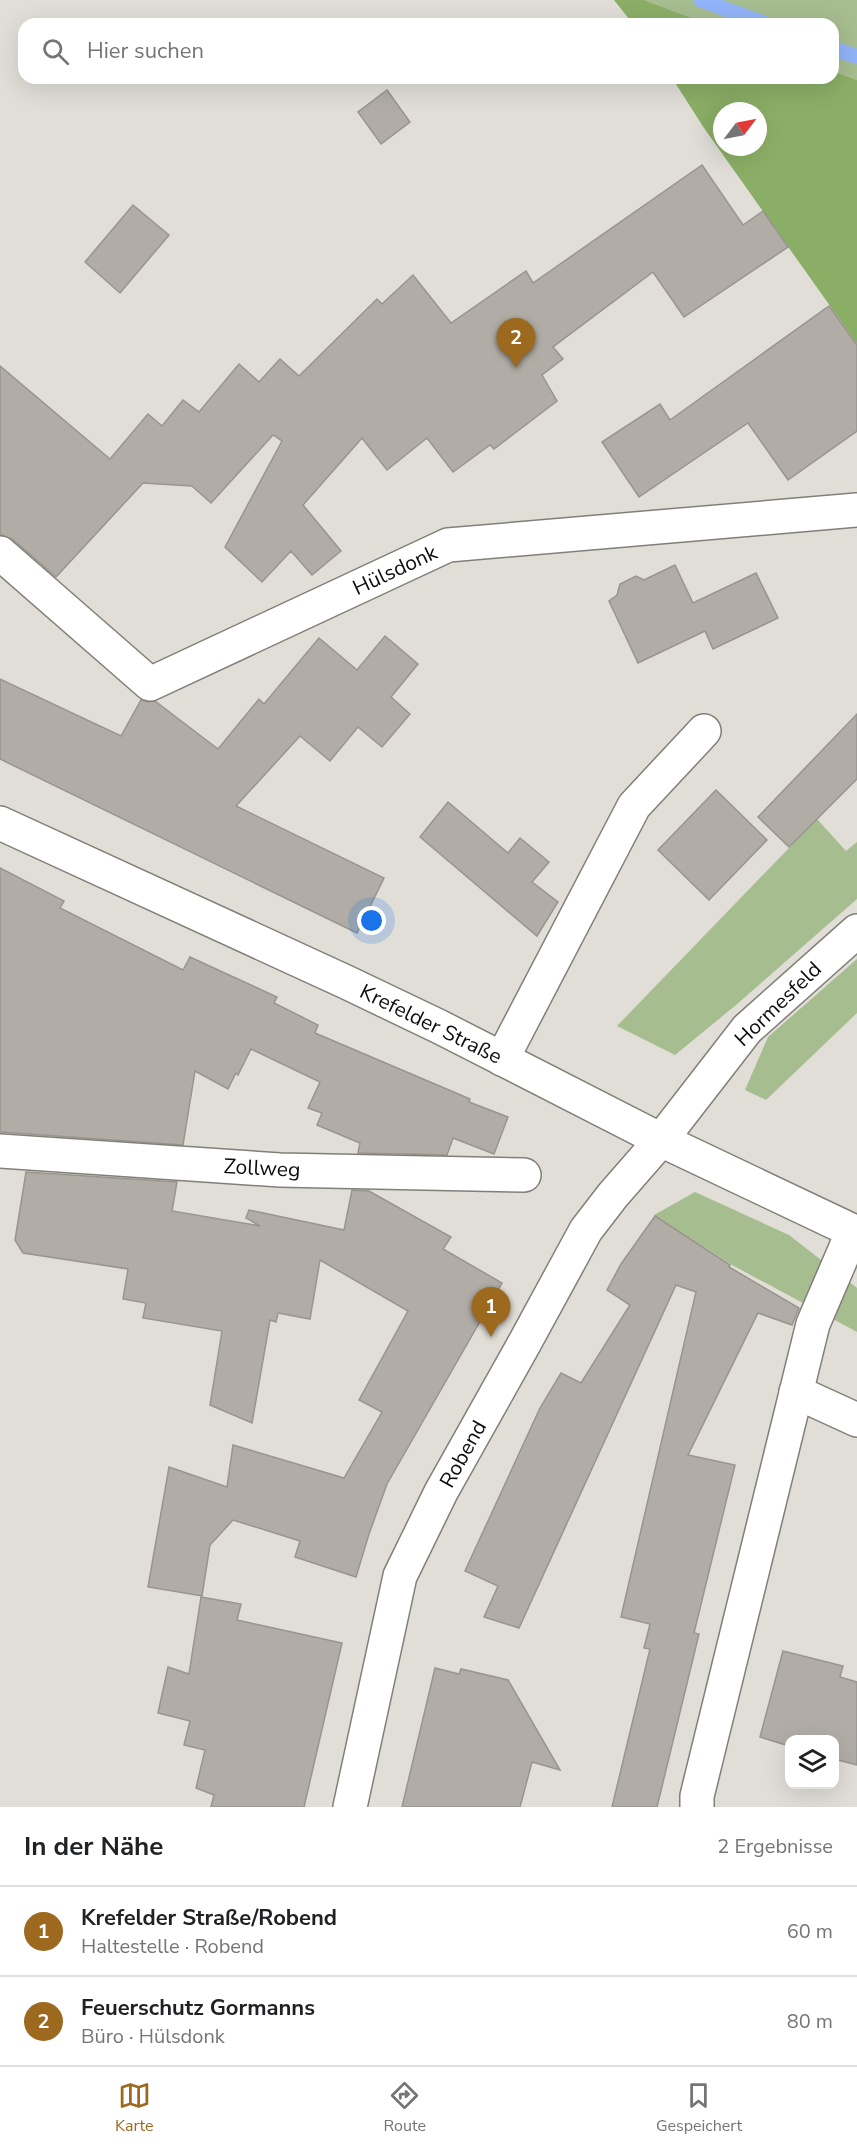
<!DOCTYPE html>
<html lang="de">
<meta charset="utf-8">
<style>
body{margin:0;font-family:"Nunito Sans",sans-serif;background:#f2f2f2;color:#202124}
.controls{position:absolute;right:18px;bottom:18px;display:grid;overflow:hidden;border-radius:12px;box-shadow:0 6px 24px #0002}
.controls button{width:54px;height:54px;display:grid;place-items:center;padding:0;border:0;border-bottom:2px solid #e0e0e0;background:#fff;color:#202124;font:30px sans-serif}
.compass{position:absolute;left:713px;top:102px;width:54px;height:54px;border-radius:50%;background:#fff;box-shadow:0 6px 24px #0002;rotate:58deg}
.you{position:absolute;left:372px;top:921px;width:21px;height:21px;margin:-15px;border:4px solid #fff;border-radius:50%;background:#1a73e8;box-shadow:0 0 0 9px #1a73e833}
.badge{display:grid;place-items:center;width:39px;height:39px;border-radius:50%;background:#9c691f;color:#fff;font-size:20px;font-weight:700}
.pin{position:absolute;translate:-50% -50px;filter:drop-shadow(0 2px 3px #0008)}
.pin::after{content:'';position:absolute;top:32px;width:21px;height:18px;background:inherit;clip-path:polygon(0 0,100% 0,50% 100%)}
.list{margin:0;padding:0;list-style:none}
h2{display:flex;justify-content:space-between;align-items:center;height:78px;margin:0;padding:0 24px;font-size:26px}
h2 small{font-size:20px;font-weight:400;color:#757577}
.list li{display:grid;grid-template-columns:39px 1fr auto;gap:18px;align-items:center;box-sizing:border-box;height:90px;padding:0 24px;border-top:2px solid #e0e0e0}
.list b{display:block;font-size:22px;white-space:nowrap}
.list p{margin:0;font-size:20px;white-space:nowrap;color:#757577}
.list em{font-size:20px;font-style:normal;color:#757577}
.icon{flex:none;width:33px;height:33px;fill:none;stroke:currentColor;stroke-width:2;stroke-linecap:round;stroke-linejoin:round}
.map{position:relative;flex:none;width:857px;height:1807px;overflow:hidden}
.search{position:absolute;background:#fff;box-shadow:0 6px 24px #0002;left:18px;right:18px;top:18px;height:66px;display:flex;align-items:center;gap:15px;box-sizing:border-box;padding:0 21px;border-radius:18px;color:#757577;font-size:22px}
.sheet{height:258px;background:#fff}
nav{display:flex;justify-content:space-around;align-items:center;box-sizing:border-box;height:84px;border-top:2px solid #e0e0e0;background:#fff;font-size:16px;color:#757577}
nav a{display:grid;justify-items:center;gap:3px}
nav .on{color:#9c691f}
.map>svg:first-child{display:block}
.green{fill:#a6bd8f}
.forest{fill:#8bae66;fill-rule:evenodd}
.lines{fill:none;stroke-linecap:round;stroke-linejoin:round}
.stream{stroke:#91b3f7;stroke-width:15}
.building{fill:#b1ada6;stroke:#98948e;stroke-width:1.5}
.minor-casing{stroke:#817f78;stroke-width:36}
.major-casing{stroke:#817f78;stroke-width:36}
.minor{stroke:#fff;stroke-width:33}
.major{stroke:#fff;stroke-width:33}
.labels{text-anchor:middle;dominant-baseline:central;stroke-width:4.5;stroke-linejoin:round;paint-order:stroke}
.street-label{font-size:21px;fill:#0e0d0b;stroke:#fff}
</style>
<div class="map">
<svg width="857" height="1807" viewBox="0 0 857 1807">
<rect width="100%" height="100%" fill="#e0ded7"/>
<g class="green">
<polygon points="644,0 857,0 857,80 833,71 833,24 708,24"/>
<polygon points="817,819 846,851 857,842 857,899 736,1005 675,1055 617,1026"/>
<polygon points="857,959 857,1013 766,1100 745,1090 768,1037"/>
<polygon points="695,1192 789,1235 857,1288 857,1332 732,1265 654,1215"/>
</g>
<g class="forest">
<polygon points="614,0 644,0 708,24 633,24"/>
<path d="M833,71l24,9v264l-153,-216 -32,-50h161zM722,111h36v36h-36z"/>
</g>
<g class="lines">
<g class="stream">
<polyline points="701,0 766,24"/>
<polyline points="833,48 857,57"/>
</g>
</g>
<g class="building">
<polygon points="387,90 410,122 381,144 358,112"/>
<polygon points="702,165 743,225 763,211 788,247 684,317 653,272 553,347 563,359 542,375 557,401 494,449 490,445 453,472 427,438 387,470 362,438 303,505 341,551 312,575 291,551 262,582 225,547 282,441 273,435 211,503 192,486 143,483 56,577 12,539 0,535 0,366 110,459 148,414 162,426 183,400 199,412 239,364 259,382 280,359 299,376 377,299 382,304 413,275 451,323 526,271 533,283"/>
<polygon points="133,205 169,235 120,293 85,262"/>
<polygon points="829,306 857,345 857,431 788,480 748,423 639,497 602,442 660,404 670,420"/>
<polygon points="675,565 693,603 756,573 778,618 713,649 705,631 638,663 609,601 617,595 620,584 636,576 644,580"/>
<polygon points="385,636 418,664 391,697 410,714 382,747 358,727 330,761 300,736 236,806 384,878 357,933 0,759 0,679 121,736 141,700 147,702 155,701 218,749 259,699 264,704 319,638 357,670"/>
<polygon points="857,714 857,779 789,847 758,817"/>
<polygon points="716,790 767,840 709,900 658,850"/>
<polygon points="448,802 508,853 520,838 549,862 532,882 558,902 537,936 420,837"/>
<polygon points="0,868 64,901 60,908 183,970 190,957 277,997 274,1003 318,1025 315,1033 470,1099 469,1102 508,1117 494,1154 453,1138 447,1155 358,1153 360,1143 317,1125 322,1113 308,1108 320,1082 251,1049 238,1075 236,1073 228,1089 195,1071 183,1145 0,1132"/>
<polygon points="26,1172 177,1182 172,1211 260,1226 246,1218 249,1210 344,1230 352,1190 369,1191 451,1237 443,1249 502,1283 387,1484 369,1534 356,1577 295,1557 300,1541 233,1520 210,1545 202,1596 148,1587 169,1467 227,1487 233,1445 344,1478 382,1412 359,1400 408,1311 320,1260 310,1319 278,1313 276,1322 270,1320 252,1423 210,1405 222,1331 143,1318 146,1303 123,1299 128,1269 23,1253 15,1240"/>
<polygon points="655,1216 730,1265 729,1267 799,1308 792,1325 758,1313 688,1455 735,1465 694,1633 699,1634 657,1807 612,1807 650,1649 644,1648 650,1624 621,1617 696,1292 676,1285 519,1628 484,1617 498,1586 465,1571 540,1408 561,1373 581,1383 630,1305 607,1290 621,1264"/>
<polygon points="201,1597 241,1604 237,1620 342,1643 304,1807 211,1807 214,1795 196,1788 205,1750 184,1745 190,1721 158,1713 168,1667 189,1674"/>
<polygon points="783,1651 843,1666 840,1677 857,1682 857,1765 834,1759 834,1740 789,1740 789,1746 760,1737"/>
<polygon points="435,1668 459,1674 461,1669 508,1680 560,1770 532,1762 520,1807 402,1807"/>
</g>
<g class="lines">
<defs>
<g id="minor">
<polyline points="0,553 150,684 448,545 857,510"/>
<polyline points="502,1059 634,806 704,731"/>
<polyline points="0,1151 280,1170 524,1175"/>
<polyline points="796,1392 857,1420"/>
<polyline points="350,1807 400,1576 441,1492 524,1344 586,1230 613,1195 661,1140 747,1029 857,931"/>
<polyline points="697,1807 697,1796 813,1324 853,1231"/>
</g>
<polyline id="major" points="0,823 346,982 440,1027 661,1140 857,1233"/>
</defs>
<use href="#minor" class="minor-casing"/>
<use href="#major" class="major-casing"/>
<use href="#minor" class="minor"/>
<use href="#major" class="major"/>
</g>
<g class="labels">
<g class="street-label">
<text transform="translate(395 570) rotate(-25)">Hülsdonk</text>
<text transform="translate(778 1004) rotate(-44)">Hormesfeld</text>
<text transform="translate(431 1024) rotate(26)">Krefelder Straße</text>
<text transform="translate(262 1168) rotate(3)">Zollweg</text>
<text transform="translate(463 1454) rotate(-61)">Robend</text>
</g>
</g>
</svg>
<div class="controls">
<button><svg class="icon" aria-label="layers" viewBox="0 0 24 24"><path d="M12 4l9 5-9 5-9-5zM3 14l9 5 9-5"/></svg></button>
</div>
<svg class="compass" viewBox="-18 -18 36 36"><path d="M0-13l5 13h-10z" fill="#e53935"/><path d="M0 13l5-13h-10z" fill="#757577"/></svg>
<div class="you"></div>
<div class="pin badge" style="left:491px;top:1337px">1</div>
<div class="pin badge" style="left:516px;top:368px">2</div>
<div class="search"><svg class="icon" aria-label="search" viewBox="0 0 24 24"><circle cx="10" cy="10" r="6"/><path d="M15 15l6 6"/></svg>Hier suchen</div>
</div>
<section class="sheet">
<h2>In der Nähe<small>2 Ergebnisse</small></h2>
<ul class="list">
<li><span class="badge">1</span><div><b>Krefelder Straße/Robend</b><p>Haltestelle · Robend</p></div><em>60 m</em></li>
<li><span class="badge">2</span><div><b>Feuerschutz Gormanns</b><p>Büro · Hülsdonk</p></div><em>80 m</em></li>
</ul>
</section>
<nav>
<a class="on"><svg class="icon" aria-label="map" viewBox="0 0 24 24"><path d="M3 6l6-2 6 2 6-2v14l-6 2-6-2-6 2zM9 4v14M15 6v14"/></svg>Karte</a>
<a><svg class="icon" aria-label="directions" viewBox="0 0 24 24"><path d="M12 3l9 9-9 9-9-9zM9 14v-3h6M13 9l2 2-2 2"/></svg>Route</a>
<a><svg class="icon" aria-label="saved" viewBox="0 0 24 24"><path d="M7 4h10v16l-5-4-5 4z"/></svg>Gespeichert</a>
</nav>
